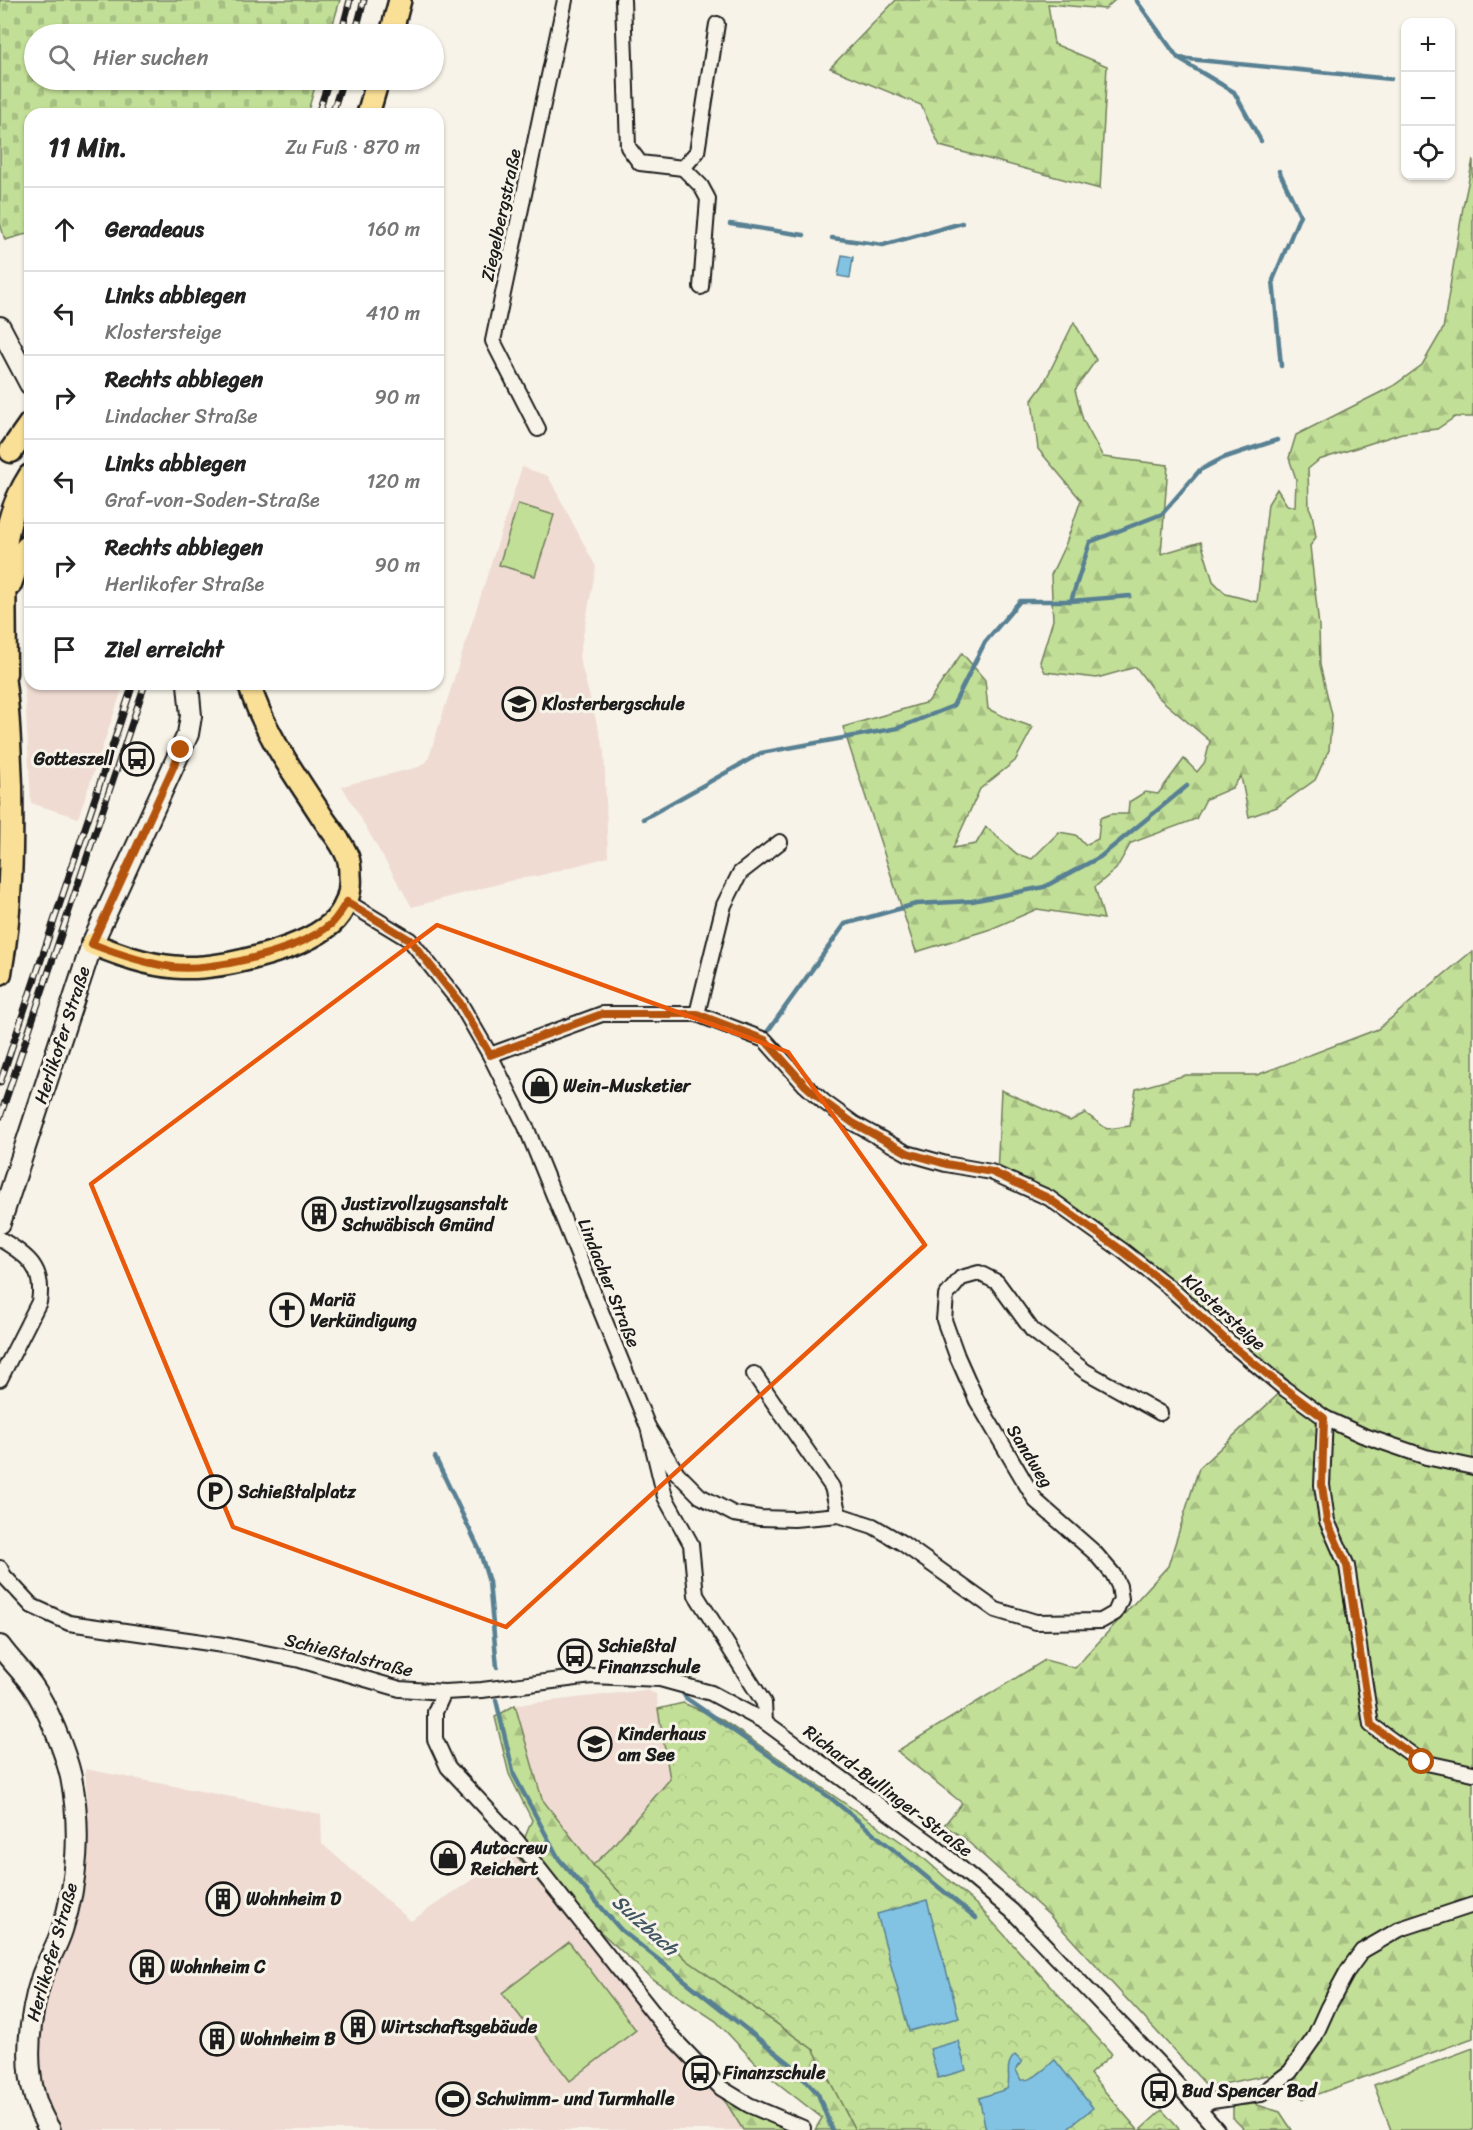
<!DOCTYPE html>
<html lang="de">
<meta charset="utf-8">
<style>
body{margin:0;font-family:Sriracha,sans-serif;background:#f2f2f2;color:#222}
.controls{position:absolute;right:18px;top:18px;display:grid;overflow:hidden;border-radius:12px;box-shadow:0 2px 4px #0004}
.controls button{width:54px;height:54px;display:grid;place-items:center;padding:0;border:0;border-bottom:2px solid #e0e0e0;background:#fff;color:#222;font:30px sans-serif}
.stop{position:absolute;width:18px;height:18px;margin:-14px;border:4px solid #b45309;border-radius:50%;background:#fff}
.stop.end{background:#b45309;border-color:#fff;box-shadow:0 2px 6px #0008}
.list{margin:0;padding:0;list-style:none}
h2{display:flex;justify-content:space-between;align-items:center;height:78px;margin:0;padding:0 24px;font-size:26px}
h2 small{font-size:20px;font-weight:400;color:#767676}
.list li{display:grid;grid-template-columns:39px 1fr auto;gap:18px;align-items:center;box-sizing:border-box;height:84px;padding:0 24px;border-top:2px solid #e0e0e0}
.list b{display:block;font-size:22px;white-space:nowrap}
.list p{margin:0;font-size:20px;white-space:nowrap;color:#767676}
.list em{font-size:20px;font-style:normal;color:#767676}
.icon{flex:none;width:33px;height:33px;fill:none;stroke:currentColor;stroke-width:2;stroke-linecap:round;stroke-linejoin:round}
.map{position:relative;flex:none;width:1473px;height:2130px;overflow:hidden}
.search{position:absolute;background:#fff;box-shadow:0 2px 4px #0004;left:24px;top:24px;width:420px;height:66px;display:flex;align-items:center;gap:15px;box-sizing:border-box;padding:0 21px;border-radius:33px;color:#767676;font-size:22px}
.panel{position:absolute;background:#fff;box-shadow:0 2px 4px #0004;left:24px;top:108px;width:420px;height:582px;border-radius:18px}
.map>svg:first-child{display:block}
.built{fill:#efdbd2}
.grass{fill:#c2df97;stroke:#6f7e5a;stroke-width:1.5}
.forest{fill:url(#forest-firs);stroke:#6f7e5a;stroke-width:1.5}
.cemetery{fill:url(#cemetery-stones);stroke:#6f7e5a;stroke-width:1.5}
.park{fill:url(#park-crowns);stroke:#6f7e5a;stroke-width:1.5}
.water{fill:#82c3e3;stroke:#598093;stroke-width:1.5}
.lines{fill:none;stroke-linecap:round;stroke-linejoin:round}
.stream{stroke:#598093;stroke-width:4.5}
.minor-casing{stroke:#1c1c1c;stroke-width:18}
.secondary-casing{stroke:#1c1c1c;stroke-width:24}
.primary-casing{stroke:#1c1c1c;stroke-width:26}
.trunk-casing{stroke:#1c1c1c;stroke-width:27}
.minor{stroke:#f7f3e8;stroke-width:14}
.secondary{stroke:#f7f3e8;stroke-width:20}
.primary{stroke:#fadf96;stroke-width:21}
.trunk{stroke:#fadf96;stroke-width:22}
.rail-casing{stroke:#1c1c1c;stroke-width:7}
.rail{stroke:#f7f3e8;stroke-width:4.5;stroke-dasharray:14;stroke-linecap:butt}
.route{stroke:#b45309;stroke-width:8}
.marked{fill:none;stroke:#e8590c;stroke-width:4.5;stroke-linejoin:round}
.labels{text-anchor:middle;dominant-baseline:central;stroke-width:6;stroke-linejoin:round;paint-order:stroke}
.street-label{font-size:18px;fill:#1c1c1c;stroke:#f7f3e8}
.poi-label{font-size:18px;font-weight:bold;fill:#1c1c1c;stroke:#f7f3e8;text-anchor:start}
.water-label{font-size:20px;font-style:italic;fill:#405662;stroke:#f7f3e8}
</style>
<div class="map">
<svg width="1473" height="2130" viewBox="0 0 1473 2130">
<defs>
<pattern id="forest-firs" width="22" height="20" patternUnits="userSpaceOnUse" patternTransform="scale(1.5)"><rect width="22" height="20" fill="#c2df97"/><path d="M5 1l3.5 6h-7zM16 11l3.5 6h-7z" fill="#a6bf82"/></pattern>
<pattern id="cemetery-stones" width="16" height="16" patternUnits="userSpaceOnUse" patternTransform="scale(1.5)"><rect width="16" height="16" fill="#c2df97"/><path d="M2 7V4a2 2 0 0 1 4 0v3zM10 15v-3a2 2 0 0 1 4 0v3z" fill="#a6bf82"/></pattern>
<pattern id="park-crowns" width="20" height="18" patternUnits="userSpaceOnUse" patternTransform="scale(1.5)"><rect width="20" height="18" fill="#c2df97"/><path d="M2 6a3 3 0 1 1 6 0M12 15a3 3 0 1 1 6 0" fill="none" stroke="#a6bf82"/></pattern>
</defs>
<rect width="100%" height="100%" fill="#f7f3e8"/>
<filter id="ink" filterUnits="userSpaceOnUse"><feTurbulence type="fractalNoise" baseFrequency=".0167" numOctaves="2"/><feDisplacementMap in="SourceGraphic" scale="12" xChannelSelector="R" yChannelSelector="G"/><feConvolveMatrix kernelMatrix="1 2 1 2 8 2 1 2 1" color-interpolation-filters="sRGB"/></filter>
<g filter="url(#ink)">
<g class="built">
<polygon points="522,467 548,476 596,567 579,657 604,750 608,857 538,876 517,879 412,907 342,786 419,767 428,760"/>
<polygon points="30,656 30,684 124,684 78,818 31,803 24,679"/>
<polygon points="646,1690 656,1694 670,1779 609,1850 593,1865 542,1799 515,1705"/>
<polygon points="85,1769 321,1814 322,1844 411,1921 513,1852 727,2104 743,2130 63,2130 48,2102 38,2064 39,2020 88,1867 87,1796"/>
</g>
<g class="grass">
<polygon points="518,504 554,515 535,576 499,565"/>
<polygon points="569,1942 636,2030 570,2081 502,1993"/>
<polygon points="1473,2048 1473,2130 1391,2130 1374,2085"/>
</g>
<g class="forest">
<polygon points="896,0 1115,0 1105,9 1048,4 1054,44 1107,66 1100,189 940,146 921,105 830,68"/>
<polygon points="1473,160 1473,417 1455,417 1437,429 1402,433 1319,460 1308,469 1309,507 1312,514 1316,537 1310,546 1319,626 1320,665 1332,715 1329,750 1315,780 1277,807 1249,817 1241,776 1232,788 1206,799 1196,819 1131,843 1116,869 1095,887 1104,919 1037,909 991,929 916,952 843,727 928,702 962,653 985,680 988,709 1007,718 1033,727 1015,761 980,789 953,848 976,844 986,827 1017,854 1032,859 1059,832 1076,835 1085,845 1098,839 1100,818 1111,814 1128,814 1129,802 1145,792 1158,794 1184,759 1197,772 1205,762 1210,741 1158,697 1136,667 1097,678 1045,672 1040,662 1053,620 1051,575 1066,543 1081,500 1038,449 1032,400 1043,385 1074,322 1096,360 1075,390 1083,420 1103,457 1168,465 1161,554 1201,542 1213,581 1226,594 1257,602 1268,504 1277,489 1287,505 1295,507 1296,479 1289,458 1296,435 1393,386 1422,365 1443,329 1463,207"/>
<polygon points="1471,952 1473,952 1473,2038 1304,2099 1267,2075 1208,2087 1049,1915 965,1839 944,1825 962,1803 897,1751 1045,1660 1075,1668 1168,1566 1199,1468 1284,1389 1049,1198 997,1175 1001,1090 1070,1121 1085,1113 1107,1129 1130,1126 1136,1089 1186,1075 1257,1075 1378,1029"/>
<polygon points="515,1705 542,1799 593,1865 687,1960 814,2050 855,2130 815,2130 822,2118 766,2074 716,2021 652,1979 582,1915 626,1976 730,2088 798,2130 743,2130 727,2104 513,1852 525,1837 532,1820 509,1774 495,1717"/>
<polygon points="1254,2104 1280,2112 1292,2130 1245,2130 1233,2118 1233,2106"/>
</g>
<polygon class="cemetery" points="0,0 340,0 330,34 34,34 34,80 317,80 307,114 30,114 30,233 5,240 0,223"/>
<g class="park">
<polygon points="683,1703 721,1719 919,1854 979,1907 1112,2054 1090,2074 1138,2130 855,2130 814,2050 687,1960 593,1865 609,1850 670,1779 658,1709"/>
<polygon points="1162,2110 1180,2130 1140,2130"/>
</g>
<g class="water">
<polygon points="842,255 853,257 850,278 838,276"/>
<polygon points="927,1900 959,2018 909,2031 877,1914"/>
<polygon points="958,2041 966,2070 938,2078 930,2049"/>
<path d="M1015,2055l7,7 -5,5 -1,3 5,10c13,1 24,-12 34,-20l38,48 -24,19 1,3h-84l-7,-32 28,-9c5,-12 -4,-23 8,-34z"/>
</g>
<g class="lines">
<g class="stream">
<polyline points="1136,0 1178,58 1391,79"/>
<polyline points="1179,59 1234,92 1261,141"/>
<polyline points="1279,171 1300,215 1273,280 1281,366"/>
<polyline points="730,224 804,235"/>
<polyline points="832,238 883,245 962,223"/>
<polyline points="1071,601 1130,596"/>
<polyline points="643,819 761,753 898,728 953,706 985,642 1020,601 1071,601 1090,542 1162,514 1200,470 1223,458 1277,440"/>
<polyline points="765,1035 845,924 916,904 972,901 1044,887 1100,857 1187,786"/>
<polyline points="435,1457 479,1549 489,1582 497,1667"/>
<polyline points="683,1693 686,1698 832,1799 976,1918"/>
<polyline points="496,1700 514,1775 559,1859 621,1930 793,2066 818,2094 832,2130"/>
</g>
<defs>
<g id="minor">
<polyline points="623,0 628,147 640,163 683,168 697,152 717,24"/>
<polyline points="683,168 701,186 708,199 701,287"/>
<polyline points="538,429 493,341 565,0"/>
<polyline points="347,902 410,940 460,1003 490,1055 526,1127 648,1427 665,1497 691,1544 696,1595 764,1703 765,1722"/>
<polyline points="697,1014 724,905 740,873 780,842"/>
<polyline points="490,1055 602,1014 697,1014 765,1040 805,1085 824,1102 853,1123 907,1153 946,1164 991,1172 1049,1198 1123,1251 1170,1288 1229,1342 1285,1389 1325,1418"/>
<path d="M0,1239c27,16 45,29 39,63l-39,77"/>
<polyline points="754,1374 832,1487 839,1515"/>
<polyline points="648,1427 677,1473 700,1496 734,1514 760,1518 794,1519 839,1515 873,1526 902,1543 996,1610 1036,1622 1101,1621 1115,1613 1121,1599 1119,1586 1113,1574 1094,1552 1036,1501 977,1401 957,1356 944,1320 946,1296 961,1278 979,1273 997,1282 1032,1330 1085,1371 1160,1413"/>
<polyline points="1473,1467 1426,1457 1362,1435 1325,1418 1322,1485 1327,1521 1347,1566 1371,1725 1422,1762 1473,1773"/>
<polyline points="0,1568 4,1576 32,1606 69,1623 230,1646 300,1660 400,1689 444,1692 482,1690 592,1676 660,1679 711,1693 765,1722 933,1845 1012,1911 1161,2066 1217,2130"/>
<polyline points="444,1692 435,1712 435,1739 448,1767 517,1841 674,2039 721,2088 749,2105 803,2128"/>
<polyline points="1198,2108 1212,2101 1261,2094 1290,2072 1314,2038 1328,2007 1348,1970 1362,1951 1400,1929 1473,1905"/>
</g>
<g id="secondary">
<polyline points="0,327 30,384"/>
<polyline points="0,1223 92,944 188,734 191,716 188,684"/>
<path d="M0,1646c10,14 22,25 32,39 15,21 33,66 39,92 10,50 7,105 -9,153 -5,16 -14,30 -20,46 -15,48 -22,109 8,154"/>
</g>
<g id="primary">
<polyline points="391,34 400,0"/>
<polyline points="368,114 378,80"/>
<path d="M92,944c26,10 54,21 83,23 41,4 124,-16 156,-43 13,-11 21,-31 19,-48 0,-6 0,-13 -2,-18 -5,-15 -19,-30 -27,-43 -27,-42 -57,-82 -72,-131"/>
</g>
<g id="trunk">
<polyline points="11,451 30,424"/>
<polyline points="10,584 20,556 30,544"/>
<path d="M0,658c8,42 9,84 11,128 1,63 0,125 -11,187"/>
<path d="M5,673l-1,-119c3,-29 10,-53 26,-78"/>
</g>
</defs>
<use href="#minor" class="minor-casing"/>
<use href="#secondary" class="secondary-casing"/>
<use href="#primary" class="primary-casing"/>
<use href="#trunk" class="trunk-casing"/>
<use href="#minor" class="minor"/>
<use href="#secondary" class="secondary"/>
<use href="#primary" class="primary"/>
<use href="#trunk" class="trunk"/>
<defs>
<g id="rail">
<polyline points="341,34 350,0"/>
<polyline points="355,34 364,0"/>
<polyline points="318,114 329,80"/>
<polyline points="332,114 343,80"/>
<polyline points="0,1083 133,684"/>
<polyline points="0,1117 145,684"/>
</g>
</defs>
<use href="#rail" class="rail-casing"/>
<use href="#rail" class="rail"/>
</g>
</g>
<g class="lines" filter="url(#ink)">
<path class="route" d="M181,750l-89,194c26,10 52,19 80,23 40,5 127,-16 159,-43 6,-5 11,-15 16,-22l63,38 50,63 30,52 112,-41h95l68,26 40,45 19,17 29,21 55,30 38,11 46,8 56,26 75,53 47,37 58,54 57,47 39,29 -2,67 5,36 20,45 24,159 51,37"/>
</g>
<path class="marked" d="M437,925l351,127 137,193 -419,382 -273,-100 -142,-343z"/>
<defs>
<symbol id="school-ring" viewBox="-11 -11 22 22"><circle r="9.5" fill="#f7f3e8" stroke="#1c1c1c" stroke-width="1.5"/><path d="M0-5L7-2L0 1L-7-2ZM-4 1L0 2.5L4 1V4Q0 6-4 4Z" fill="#1c1c1c"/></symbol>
<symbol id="bus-ring" viewBox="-11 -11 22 22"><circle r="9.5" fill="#f7f3e8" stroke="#1c1c1c" stroke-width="1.5"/><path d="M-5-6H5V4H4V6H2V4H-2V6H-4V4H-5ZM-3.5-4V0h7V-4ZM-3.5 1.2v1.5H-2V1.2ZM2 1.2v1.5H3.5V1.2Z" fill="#1c1c1c"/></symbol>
<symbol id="shop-ring" viewBox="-11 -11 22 22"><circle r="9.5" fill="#f7f3e8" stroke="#1c1c1c" stroke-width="1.5"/><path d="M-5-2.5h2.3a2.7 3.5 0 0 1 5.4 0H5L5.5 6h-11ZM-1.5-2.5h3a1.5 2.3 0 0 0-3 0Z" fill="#1c1c1c"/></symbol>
<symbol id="building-ring" viewBox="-11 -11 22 22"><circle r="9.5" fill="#f7f3e8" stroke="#1c1c1c" stroke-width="1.5"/><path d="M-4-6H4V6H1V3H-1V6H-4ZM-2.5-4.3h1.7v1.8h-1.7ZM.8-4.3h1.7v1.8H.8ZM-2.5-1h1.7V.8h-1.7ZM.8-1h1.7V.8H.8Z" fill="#1c1c1c"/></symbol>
<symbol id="church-ring" viewBox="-11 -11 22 22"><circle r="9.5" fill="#f7f3e8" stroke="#1c1c1c" stroke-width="1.5"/><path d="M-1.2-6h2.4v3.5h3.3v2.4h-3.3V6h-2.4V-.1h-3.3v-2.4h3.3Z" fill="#1c1c1c"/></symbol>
<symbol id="parking-ring" viewBox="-11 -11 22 22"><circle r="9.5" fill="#f7f3e8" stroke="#1c1c1c" stroke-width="1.5"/><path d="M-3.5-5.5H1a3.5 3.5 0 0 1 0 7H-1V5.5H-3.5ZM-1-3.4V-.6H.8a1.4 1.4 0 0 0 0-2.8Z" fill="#1c1c1c"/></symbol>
<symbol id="stadium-ring" viewBox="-11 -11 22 22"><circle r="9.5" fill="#f7f3e8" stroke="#1c1c1c" stroke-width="1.5"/><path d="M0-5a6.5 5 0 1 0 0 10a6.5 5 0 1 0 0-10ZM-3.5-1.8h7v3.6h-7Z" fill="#1c1c1c"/></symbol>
</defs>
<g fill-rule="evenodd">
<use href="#school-ring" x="500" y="685" width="38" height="38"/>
<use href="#bus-ring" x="118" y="740" width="38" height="38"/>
<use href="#shop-ring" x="521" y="1067" width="38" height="38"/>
<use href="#building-ring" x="300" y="1195" width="38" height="38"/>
<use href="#church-ring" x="268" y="1291" width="38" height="38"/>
<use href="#parking-ring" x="196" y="1473" width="38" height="38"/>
<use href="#bus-ring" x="556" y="1637" width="38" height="38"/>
<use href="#school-ring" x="576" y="1725" width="38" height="38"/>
<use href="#shop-ring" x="429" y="1839" width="38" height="38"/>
<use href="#building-ring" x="204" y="1880" width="38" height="38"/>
<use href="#building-ring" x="128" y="1948" width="38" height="38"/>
<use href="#building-ring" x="339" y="2008" width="38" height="38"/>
<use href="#building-ring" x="198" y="2020" width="38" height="38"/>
<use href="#bus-ring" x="681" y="2054" width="38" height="38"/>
<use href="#bus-ring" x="1140" y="2072" width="38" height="38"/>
<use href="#stadium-ring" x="434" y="2080" width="38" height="38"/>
</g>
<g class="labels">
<g class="street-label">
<text transform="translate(501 215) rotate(-78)">Ziegelbergstraße</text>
<text transform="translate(62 1035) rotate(-72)">Herlikofer Straße</text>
<text transform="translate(609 1283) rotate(68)">Lindacher Straße</text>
<text transform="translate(1224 1312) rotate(42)">Klostersteige</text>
<text transform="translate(1030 1456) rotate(58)">Sandweg</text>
<text transform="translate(349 1655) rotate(14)">Schießtalstraße</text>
<text transform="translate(888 1791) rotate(37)">Richard-Bullinger-Straße</text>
<text transform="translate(52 1952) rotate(-74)">Herlikofer Straße</text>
</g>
<g class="poi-label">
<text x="542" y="704">Klosterbergschule</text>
<text x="114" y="759" text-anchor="end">Gotteszell</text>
<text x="563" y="1086">Wein-Musketier</text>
<text x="342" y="1204">Justizvollzugsanstalt<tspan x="342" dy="21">Schwäbisch Gmünd</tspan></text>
<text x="310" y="1300">Mariä<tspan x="310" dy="21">Verkündigung</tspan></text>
<text x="238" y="1492">Schießtalplatz</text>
<text x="598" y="1646">Schießtal<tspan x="598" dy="21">Finanzschule</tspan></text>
<text x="618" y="1734">Kinderhaus<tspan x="618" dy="21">am See</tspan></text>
<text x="471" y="1848">Autocrew<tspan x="471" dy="21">Reichert</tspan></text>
<text x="246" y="1899">Wohnheim D</text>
<text x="170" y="1967">Wohnheim C</text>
<text x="381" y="2027">Wirtschaftsgebäude</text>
<text x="240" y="2039">Wohnheim B</text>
<text x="723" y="2073">Finanzschule</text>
<text x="1182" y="2091">Bud Spencer Bad</text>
<text x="476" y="2099">Schwimm- und Turmhalle</text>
</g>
<g class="water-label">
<text transform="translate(645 1925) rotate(42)">Sulzbach</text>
</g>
</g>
</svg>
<div class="controls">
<button>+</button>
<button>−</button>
<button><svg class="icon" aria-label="locate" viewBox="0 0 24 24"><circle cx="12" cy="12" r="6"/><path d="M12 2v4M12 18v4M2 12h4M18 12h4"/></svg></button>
</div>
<div class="stop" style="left:1422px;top:1762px"></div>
<div class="stop end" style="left:181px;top:750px"></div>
<div class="search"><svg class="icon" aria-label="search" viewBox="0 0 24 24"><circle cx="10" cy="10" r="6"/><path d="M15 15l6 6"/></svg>Hier suchen</div>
<section class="panel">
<h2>11 Min.<small>Zu Fuß · 870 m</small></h2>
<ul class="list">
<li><svg class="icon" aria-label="ahead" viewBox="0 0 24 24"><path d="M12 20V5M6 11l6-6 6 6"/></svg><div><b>Geradeaus</b></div><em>160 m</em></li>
<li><svg class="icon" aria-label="left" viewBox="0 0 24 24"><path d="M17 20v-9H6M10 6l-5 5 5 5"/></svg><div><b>Links abbiegen</b><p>Klostersteige</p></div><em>410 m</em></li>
<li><svg class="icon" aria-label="right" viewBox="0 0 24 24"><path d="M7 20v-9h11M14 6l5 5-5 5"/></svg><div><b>Rechts abbiegen</b><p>Lindacher Straße</p></div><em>90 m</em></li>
<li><svg class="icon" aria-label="left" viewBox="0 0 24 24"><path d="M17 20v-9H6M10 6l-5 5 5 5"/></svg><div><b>Links abbiegen</b><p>Graf-von-Soden-Straße</p></div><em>120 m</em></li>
<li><svg class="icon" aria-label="right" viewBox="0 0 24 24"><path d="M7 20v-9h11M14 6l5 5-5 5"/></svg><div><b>Rechts abbiegen</b><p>Herlikofer Straße</p></div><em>90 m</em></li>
<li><svg class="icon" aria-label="arrive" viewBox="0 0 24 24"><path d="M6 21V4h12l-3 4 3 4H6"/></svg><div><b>Ziel erreicht</b></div></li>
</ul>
</section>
</div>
